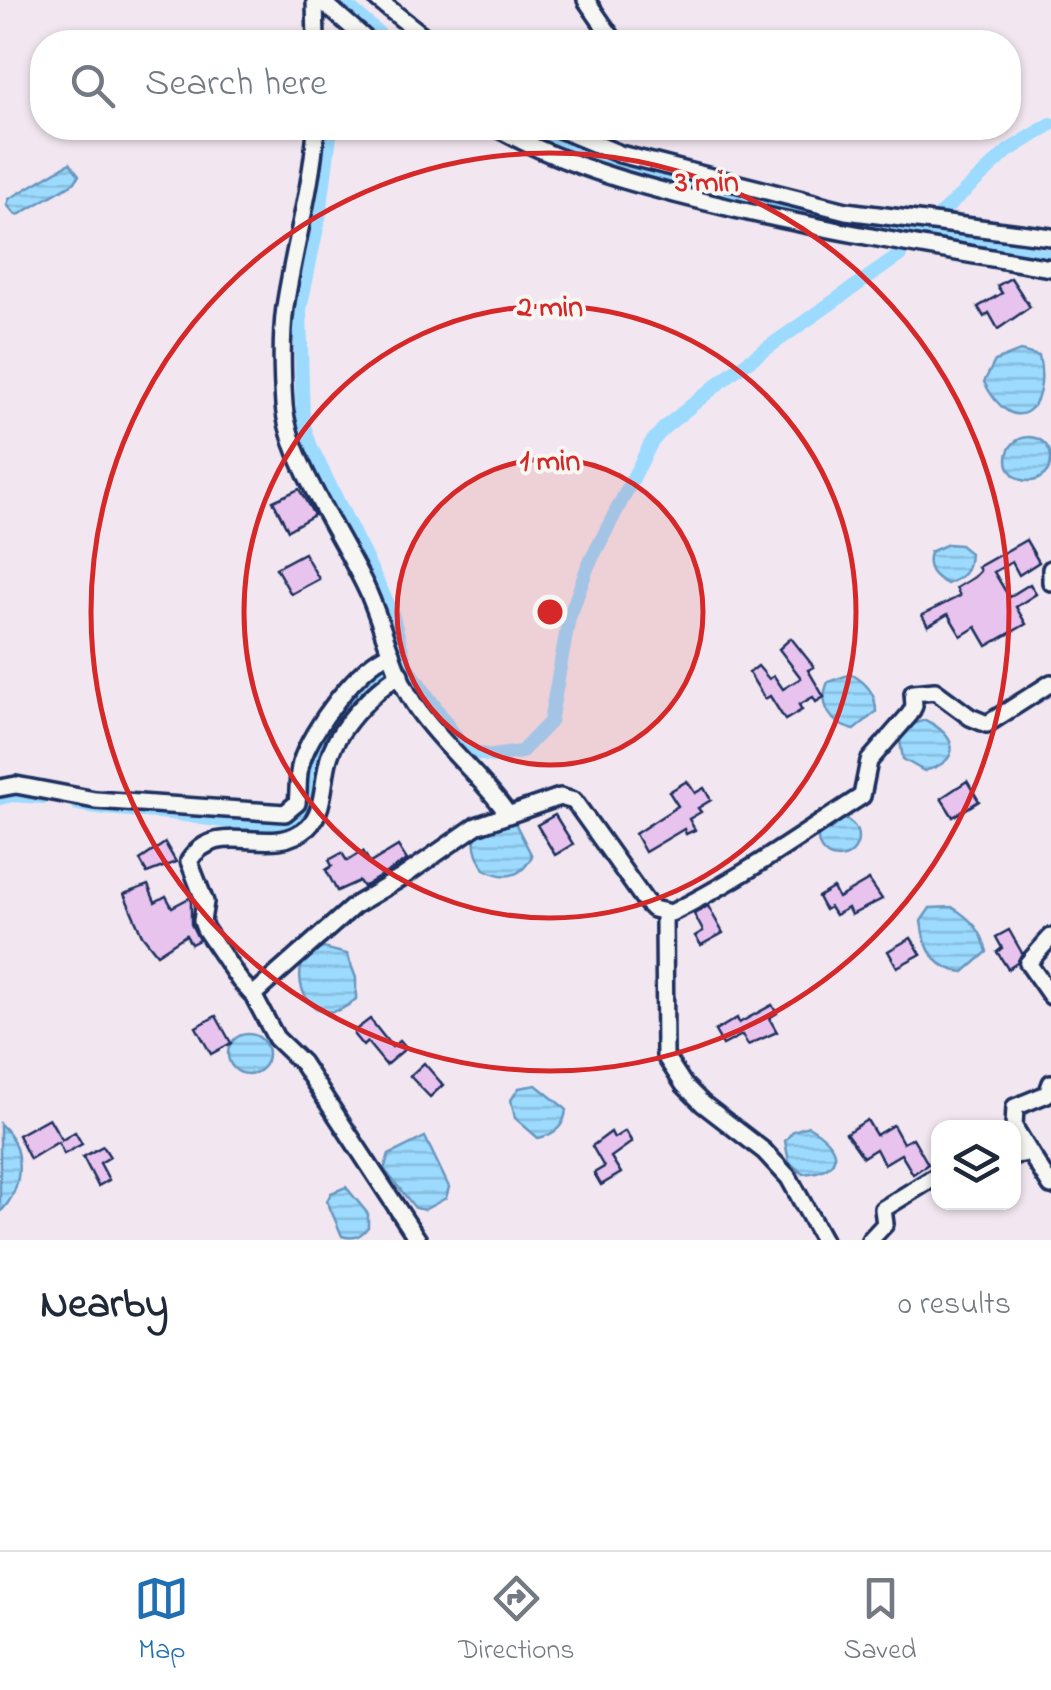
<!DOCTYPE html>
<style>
body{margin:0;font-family:"Indie Flower",sans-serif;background:#f6f6f7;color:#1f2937}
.controls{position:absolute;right:30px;bottom:30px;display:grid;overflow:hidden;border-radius:20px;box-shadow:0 2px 8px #0004}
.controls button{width:90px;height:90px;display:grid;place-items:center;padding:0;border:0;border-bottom:2px solid #e0e1e3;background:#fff;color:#1f2937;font:50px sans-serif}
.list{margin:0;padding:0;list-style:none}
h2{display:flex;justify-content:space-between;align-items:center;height:130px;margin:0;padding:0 40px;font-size:42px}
h2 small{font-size:32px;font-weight:400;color:#747a83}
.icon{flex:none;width:55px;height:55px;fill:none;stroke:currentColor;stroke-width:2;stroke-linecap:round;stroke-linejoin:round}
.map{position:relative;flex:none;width:1051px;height:1240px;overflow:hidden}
.search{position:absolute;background:#fff;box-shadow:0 2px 8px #0004;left:30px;right:30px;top:30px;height:110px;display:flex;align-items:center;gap:25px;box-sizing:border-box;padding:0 35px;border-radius:40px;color:#747a83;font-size:38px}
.sheet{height:310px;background:#fff}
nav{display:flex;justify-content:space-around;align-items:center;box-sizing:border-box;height:140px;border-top:2px solid #e0e1e3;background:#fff;font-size:28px;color:#747a83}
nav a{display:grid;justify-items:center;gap:5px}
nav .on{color:#1f6fb2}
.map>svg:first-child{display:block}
.water{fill:url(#water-rules);stroke:#6896be;stroke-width:2.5}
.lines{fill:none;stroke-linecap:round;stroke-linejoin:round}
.canal{stroke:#9cdafe;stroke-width:14}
.building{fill:#e8c3ed;stroke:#1b2f5e;stroke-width:2.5}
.minor-casing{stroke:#1b2f5e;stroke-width:22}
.minor{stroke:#f6f6f2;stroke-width:15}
.ring{fill:none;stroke:#d62828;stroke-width:5}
.centre{fill:#d62828;stroke:#f6f6f2;stroke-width:5}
.ring-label{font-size:30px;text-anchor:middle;font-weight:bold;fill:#d62828;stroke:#f6f6f2;stroke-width:8;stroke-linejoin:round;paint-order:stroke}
</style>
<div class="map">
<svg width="1051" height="1240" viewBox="0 0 1051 1240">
<defs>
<pattern id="water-rules" width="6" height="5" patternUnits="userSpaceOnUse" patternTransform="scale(2.5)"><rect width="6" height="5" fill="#9cdafe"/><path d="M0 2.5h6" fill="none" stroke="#86bbdc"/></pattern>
</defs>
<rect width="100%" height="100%" fill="#f2e7f0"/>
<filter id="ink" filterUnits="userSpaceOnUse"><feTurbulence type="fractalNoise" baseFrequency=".01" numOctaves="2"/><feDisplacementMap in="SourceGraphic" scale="20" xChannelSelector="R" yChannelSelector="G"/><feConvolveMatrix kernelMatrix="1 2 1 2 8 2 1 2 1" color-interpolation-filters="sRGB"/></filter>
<g filter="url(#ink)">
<g class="water">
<polygon points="70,163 79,175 75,182 20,214 16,215 7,205 9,199"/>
<path d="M1020,351l19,5c12,55 -25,85 -55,26l11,-21z"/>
<circle cx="1029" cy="459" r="22"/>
<path d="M948,544l12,1 10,8c-1,19 -6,24 -23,31 -13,-7 -22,-15 -17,-32z"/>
<path d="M851,674c16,9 25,20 25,38l-22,18c-23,-5 -36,-25 -26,-48z"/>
<path d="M925,720c32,15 39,41 -1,51l-21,-12 -4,-24 12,-10z"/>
<circle cx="838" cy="838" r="20"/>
<path d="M514,821l18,35c-11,22 -27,24 -48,13 -21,-36 -6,-43 30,-48z"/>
<path d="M952,907c19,12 30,23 35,45l-23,20c-29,-2 -40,-24 -43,-51l9,-13z"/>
<path d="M323,948l24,6 9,24v21c-43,39 -70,-22 -48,-44 4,-4 10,-5 15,-7z"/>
<circle cx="248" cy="1054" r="20"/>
<path d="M536,1085l30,24c-1,17 -12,26 -28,29l-23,-20 -4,-18 8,-12z"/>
<path d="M0,1124c26,23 24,66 0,88z"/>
<path d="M808,1126c32,18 40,44 -5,48l-14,-12 -4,-21 8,-10z"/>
<polygon points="425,1137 449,1187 446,1198 424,1210 415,1208 384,1169 389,1155"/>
<path d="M346,1187l22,27v13c-7,9 -14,13 -26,9l-15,-35 4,-8z"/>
</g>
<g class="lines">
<g class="canal">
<polyline points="340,0 389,42"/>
<polyline points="331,128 320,213 300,309 303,423 311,447 391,610 406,665 460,743 473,752 492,756 521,752 550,722 569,618 588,566 651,443 665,427 733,372 900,255"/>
<path d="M531,128c161,78 346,100 520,128"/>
<polyline points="935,219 1008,151 1051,124"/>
<polyline points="0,798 11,795 43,797"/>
<path d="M78,804c32,6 62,6 93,9 25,3 113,23 129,4 10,-12 7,-31 11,-45 12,-41 43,-80 77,-105"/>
</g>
</g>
<g class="building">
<polygon points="1011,278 1030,307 998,329 989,313 984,317 978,307 1002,293 997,286"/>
<polygon points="299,489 314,515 288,530 273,501"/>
<polygon points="1026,540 1039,562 1019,575 1012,562 994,572 1009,597 1030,584 1036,594 1016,607 1026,624 987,646 976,627 961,636 948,614 928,626 922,615 960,596 956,588 974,577 980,571 978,567"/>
<polygon points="304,553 319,579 291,594 276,568"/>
<polygon points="791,638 814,667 808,670 824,697 816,702 813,697 799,705 802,710 785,720 770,696 765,699 749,673 758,666 769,679 774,676 783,689 801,678 779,649"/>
<polygon points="687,781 695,793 704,788 711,800 698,808 701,812 689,819 695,830 686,834 684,829 645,852 635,834 678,806 669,792"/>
<polygon points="967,781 979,801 953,817 941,798"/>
<polygon points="555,815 573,844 555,855 537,825"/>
<polygon points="165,843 176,862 147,873 140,860"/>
<polygon points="398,846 407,860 363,887 359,881 337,891 326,870 332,866 329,860 342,853 347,861 363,851 370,863"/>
<polygon points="869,880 882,899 851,915 848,908 835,915 830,907 825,910 818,897 833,888 838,898"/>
<polygon points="148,885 155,902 166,896 172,907 191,897 191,924 199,940 191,944 186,935 157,954 142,935 124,894"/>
<polygon points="708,906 723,933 701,945 695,936 703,931 694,914"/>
<polygon points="1009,930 1022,953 1017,963 1008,969 997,952 1002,948 996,937"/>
<polygon points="911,938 921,954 897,967 888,951"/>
<polygon points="772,1005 777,1013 769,1018 777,1032 748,1045 742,1035 723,1045 715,1031 737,1018 739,1023"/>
<polygon points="216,1016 231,1043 211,1054 196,1027"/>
<polygon points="370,1019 392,1047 400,1041 406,1048 386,1065 367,1042 363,1046 354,1035 354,1031"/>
<polygon points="424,1063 443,1085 430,1097 410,1076"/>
<polygon points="49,1118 62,1140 75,1132 82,1144 64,1154 58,1142 30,1159 18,1135"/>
<polygon points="867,1120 876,1135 893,1125 903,1143 913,1138 928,1164 913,1174 901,1154 884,1164 876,1149 863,1157 846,1133"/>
<polygon points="625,1131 632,1142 611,1157 621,1173 601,1185 594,1173 604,1167 592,1146 611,1132 614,1138"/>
<polygon points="103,1146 110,1157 100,1163 109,1180 98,1186 83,1157"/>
</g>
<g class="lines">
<defs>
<g id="minor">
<polyline points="315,0 316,42"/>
<polyline points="321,0 369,42"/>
<polyline points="378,0 431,42"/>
<polyline points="586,0 615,42"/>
<path d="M316,128c-4,60 -22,119 -31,179 -4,30 -3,68 -1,98 5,57 60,134 84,187 17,38 26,84 50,118 26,37 63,66 89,103"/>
<path d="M497,128c75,42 155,61 238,81 104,24 210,41 316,59"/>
<polyline points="557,128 620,154 846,211 1051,237"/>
<polyline points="1051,569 1051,582"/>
<path d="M0,788l16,-3 79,15 190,13 12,-10c2,-13 0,-27 4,-40 10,-33 57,-98 90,-110"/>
<polyline points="664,914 665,1056 684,1085 703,1104 764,1151 789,1178 823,1240"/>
<polyline points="1051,937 1028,963 1051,996"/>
<path d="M253,995l-13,-14 -35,-52 -3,-8 3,-19 -16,-41c31,-46 80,0 119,-34 18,-17 14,-50 22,-72 10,-30 44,-64 70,-81"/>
<polyline points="1030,1153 1051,1186"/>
<polyline points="1014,1155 1030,1153 1014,1127 1015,1107 1047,1094 1051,1083"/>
<path d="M418,1240l-116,-177 -26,-25 -23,-43 102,-90 46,-27 75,-52 84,-29 14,4 71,100 8,8 18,4c69,-34 127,-76 191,-117l7,-35 41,-47 4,-8 -1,-13 22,-2 35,26 17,7 64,-41"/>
<polyline points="870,1240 885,1224 883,1209 938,1175"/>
</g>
</defs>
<use href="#minor" class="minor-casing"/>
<use href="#minor" class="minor"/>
</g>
</g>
<circle cx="550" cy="612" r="153" fill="#d62828" fill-opacity=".12"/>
<g class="ring">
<circle cx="550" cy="612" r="153"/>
<circle cx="550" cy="612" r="306"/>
<circle cx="550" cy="612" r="459"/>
</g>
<circle cx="550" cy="612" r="15" class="centre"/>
<g class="ring-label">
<text x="707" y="191">3 min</text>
<text x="550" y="316">2 min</text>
<text x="550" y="470">1 min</text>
</g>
</svg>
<div class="controls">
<button><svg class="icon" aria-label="layers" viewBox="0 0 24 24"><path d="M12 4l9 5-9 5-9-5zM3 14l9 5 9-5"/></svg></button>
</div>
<div class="search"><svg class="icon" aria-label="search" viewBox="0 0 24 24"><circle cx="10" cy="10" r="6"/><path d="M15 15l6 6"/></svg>Search here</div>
</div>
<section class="sheet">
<h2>Nearby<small>0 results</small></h2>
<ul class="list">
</ul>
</section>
<nav>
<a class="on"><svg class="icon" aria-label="map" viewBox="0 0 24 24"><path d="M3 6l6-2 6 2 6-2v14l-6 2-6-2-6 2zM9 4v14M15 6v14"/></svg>Map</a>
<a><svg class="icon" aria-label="directions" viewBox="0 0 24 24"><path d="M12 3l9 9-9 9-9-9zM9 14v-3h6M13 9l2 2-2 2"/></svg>Directions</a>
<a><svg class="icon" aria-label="saved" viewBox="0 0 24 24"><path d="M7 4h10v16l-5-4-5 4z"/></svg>Saved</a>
</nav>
